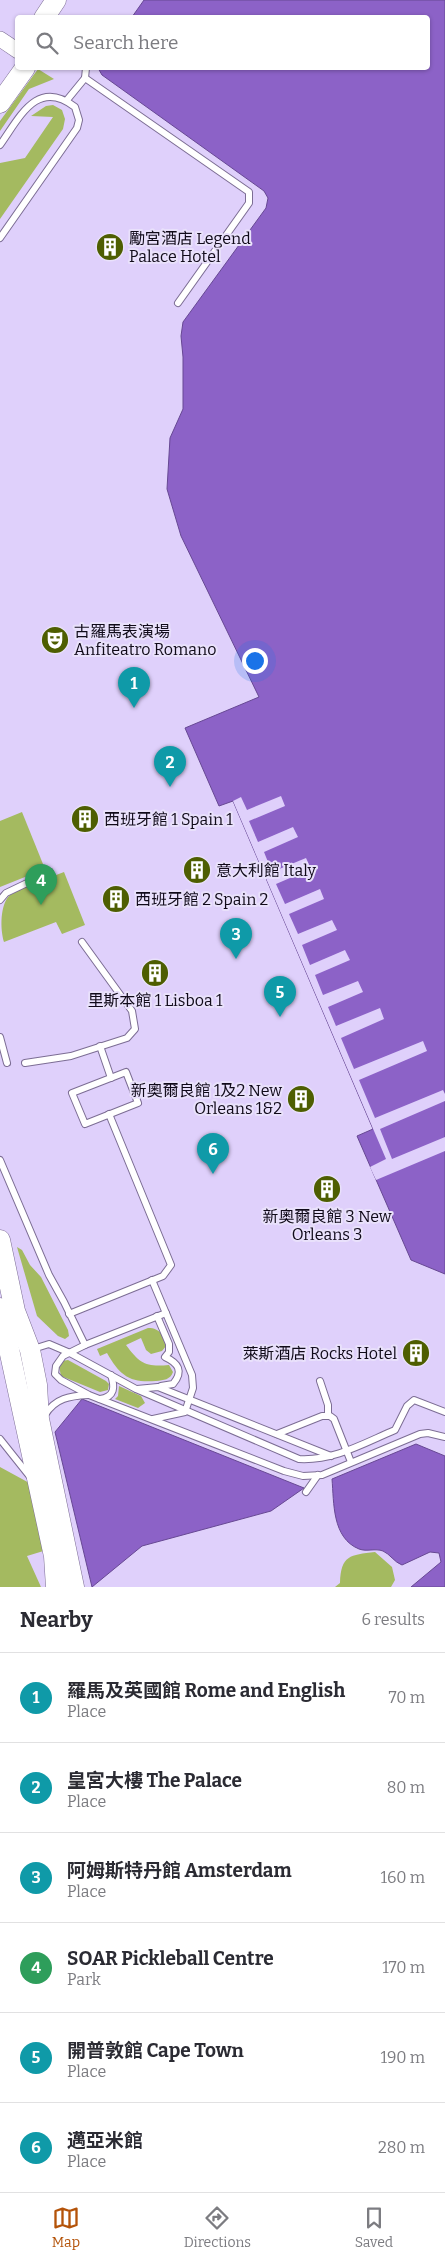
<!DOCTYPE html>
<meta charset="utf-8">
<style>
body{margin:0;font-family:Bitter,"Noto Sans SC",serif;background:#f2f2f3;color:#2b2b33}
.you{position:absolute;left:254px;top:660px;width:18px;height:18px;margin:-12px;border:4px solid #fff;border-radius:50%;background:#1a73e8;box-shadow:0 0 0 8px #1a73e833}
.badge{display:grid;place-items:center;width:32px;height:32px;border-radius:50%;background:#b45309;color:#fff;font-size:16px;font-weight:700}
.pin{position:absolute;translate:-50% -41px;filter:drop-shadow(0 1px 2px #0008)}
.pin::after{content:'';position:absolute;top:26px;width:18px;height:15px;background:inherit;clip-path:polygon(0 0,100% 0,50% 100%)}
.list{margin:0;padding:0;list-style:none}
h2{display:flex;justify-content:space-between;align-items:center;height:65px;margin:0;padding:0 20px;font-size:21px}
h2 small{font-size:16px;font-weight:400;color:#7c7c81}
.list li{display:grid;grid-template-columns:32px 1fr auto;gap:15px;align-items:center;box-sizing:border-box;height:90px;padding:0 20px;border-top:1px solid #e1e1e2}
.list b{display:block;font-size:19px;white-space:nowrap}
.list p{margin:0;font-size:16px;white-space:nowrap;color:#7c7c81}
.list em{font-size:16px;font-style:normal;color:#7c7c81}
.icon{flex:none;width:28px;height:28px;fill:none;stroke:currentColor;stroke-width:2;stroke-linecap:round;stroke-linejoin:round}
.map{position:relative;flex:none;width:445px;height:1587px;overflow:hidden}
.search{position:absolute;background:#fff;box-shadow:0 1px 4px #0004;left:15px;right:15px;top:15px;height:55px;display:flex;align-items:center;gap:12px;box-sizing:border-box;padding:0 18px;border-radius:5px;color:#7c7c81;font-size:19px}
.sheet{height:605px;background:#fff}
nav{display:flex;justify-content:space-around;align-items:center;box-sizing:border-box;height:70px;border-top:1px solid #e1e1e2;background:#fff;font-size:14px;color:#7c7c81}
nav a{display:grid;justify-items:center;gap:2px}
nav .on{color:#b45309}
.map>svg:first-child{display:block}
.green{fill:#a4ba60}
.water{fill:#8c62c7;stroke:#674893}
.pier{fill:#dfd0fb}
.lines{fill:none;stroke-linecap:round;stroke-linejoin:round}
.service-casing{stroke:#7c6d94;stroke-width:8}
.tertiary-casing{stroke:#7c6d94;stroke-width:16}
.primary-casing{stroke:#7c6d94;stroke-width:21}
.service{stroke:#fff;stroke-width:6}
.tertiary{stroke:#fff;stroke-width:15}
.primary{stroke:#fff;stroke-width:20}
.labels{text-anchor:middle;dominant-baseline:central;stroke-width:4;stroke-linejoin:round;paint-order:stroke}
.poi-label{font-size:16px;fill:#100a19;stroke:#e9e1fb;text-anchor:start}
</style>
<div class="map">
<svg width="445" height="1587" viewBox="0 0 445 1587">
<rect width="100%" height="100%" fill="#dfd0fb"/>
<g class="green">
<polygon points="38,69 54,79 29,89 0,131 0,121"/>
<polygon points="53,105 62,110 65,119 63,129 0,219 0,163 25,158 53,117 31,116 46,106"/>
<polygon points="22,812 45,869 0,887 0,821"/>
<path d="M64,872l21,53 -23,9 -6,-12 -52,20c-4,-13 -4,-38 6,-47 16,-10 37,-16 54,-23z"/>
<polygon points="17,1247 22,1250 30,1265 41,1277 68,1330 69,1336 65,1339 58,1336 37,1316"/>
<path d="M148,1328c13,0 15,8 18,18l-4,5 -11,3 -5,-4 -5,-12 -15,7c14,19 20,22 43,20l4,7c-3,8 -9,8 -17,9 -26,2 -36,-5 -49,-28l-7,3 -3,-7z"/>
<polygon points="68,1360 106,1381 109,1384 108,1390 100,1392 61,1376 59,1366 62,1361"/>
<polygon points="119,1386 141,1396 145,1403 138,1408 115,1399 118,1396"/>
<polygon points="0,1467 33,1485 50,1549 27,1556 41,1587 0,1587"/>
<path d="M375,1552l17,15 3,13 -4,7h-56l5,-4c1,-28 10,-28 35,-31z"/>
</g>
<g class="water">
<polygon points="144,0 445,0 445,1274 411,1260 357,1136 373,1129 233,801 219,806 185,728 259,697 181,536 167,489 170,438 183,409 183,357 181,336 183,322 266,208 268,198 264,191 102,75 98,68 428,68 428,18 132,17"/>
<polygon points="82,1399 304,1488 271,1511 142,1546 92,1587 55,1432"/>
<path d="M416,1444l29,12v131h-34l30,-25 -2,-9 -9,-1 -28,13c-8,-3 -12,-11 -19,-14 -8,-3 -16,1 -24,-2 -27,-11 -25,-46 -27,-70z"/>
</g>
<polygon class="pier" points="281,796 285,806 249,821 258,842 293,827 298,837 264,852 272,872 306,858 311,869 276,884 285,904 320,889 324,899 289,914 298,934 332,920 337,930 302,945 310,965 345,950 350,960 315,975 323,995 358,981 363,992 328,1007 336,1026 380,1008 384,1019 341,1038 354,1069 423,1041 427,1051 359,1080 375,1118 443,1090 445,1094 445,1101 380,1129 392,1159 445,1137 445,1151 376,1180 370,1167 386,1159 233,801 241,797 247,810"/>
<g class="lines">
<defs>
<g id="service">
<polyline points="85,78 86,68"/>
<polyline points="67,100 85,78 249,192 249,203 178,303"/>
<path d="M0,145c20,-28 37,-67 75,-38l4,13 -2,8 -77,110"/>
<polyline points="0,900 6,893 50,872"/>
<polyline points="0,1037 7,1063"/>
<polyline points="100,1046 111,1078"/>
<polyline points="25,1063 71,1056 127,1038 135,1029 132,1011 82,942"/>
<polygon points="126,1072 138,1103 85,1124 72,1093"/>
<polyline points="0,1160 49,1275 64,1302 85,1345"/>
<polyline points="152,1280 192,1375 193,1388 185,1412 153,1419"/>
<polyline points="166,1313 85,1345 63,1356 56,1366 55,1374 61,1380 89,1395 284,1471 303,1476 322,1475 420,1434 428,1433 445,1437"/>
<polyline points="69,1314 163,1276 171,1265 109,1114"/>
<path d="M157,1316l12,28v8l-4,5c13,6 19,14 8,27l-12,2"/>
<path d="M33,1349l16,-5 21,9 66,36 163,70c35,2 65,-16 96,-29l12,-24 7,-6 31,12"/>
<polyline points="320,1381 328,1405 328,1415"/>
<polyline points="137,1389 158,1387 331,1456"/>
<path d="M100,1399c15,-2 15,-12 11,-24"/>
<path d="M45,1415c10,-17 25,-19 43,-20"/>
<polyline points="277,1434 322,1416 330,1416 334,1419 351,1462"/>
<polyline points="0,1439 31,1478"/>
<polyline points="306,1492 318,1475"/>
</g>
<polyline id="tertiary" points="0,39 18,51"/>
<g id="primary">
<polyline points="44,18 56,0"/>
<polyline points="0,103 25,68"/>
<polyline points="0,1240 15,1311 30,1350 37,1385 39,1419 74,1587"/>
<polyline points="0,1308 54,1556 56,1587"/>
</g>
</defs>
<use href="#service" class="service-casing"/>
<use href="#tertiary" class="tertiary-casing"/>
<use href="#primary" class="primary-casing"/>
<use href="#service" class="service"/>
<use href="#tertiary" class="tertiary"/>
<use href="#primary" class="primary"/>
</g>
<defs>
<symbol id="building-disc" viewBox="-11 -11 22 22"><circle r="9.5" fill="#4e5e01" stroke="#e9e1fb"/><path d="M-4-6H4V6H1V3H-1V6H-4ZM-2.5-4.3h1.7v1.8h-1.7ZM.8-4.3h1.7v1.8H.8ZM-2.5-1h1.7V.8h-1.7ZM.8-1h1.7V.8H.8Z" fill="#fff"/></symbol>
<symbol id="theatre-disc" viewBox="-11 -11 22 22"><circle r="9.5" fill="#4e5e01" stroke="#e9e1fb"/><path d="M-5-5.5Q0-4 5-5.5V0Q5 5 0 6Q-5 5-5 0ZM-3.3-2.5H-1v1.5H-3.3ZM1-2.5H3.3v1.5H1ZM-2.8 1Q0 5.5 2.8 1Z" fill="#fff"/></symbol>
</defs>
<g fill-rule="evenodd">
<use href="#building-disc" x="94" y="231" width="32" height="32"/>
<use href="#theatre-disc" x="39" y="624" width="32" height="32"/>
<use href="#building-disc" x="69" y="803" width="32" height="32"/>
<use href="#building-disc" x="181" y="854" width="32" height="32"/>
<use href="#building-disc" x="100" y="883" width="32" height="32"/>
<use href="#building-disc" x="139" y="957" width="32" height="32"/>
<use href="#building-disc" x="285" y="1083" width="32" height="32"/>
<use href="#building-disc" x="311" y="1173" width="32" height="32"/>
<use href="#building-disc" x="400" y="1337" width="32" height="32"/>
</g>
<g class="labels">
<g class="poi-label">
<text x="129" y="238">勵宮酒店 Legend<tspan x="129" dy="18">Palace Hotel</tspan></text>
<text x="74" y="631">古羅馬表演場<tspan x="74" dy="18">Anfiteatro Romano</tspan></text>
<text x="104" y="819">西班牙館 1 Spain 1</text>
<text x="216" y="870">意大利館 Italy</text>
<text x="135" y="899">西班牙館 2 Spain 2</text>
<text x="155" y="1000" text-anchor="middle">里斯本館 1 Lisboa 1</text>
<text x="282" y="1090" text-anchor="end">新奧爾良館 1及2 New<tspan x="282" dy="18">Orleans 1&amp;2</tspan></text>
<text x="327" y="1216" text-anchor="middle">新奧爾良館 3 New<tspan x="327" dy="18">Orleans 3</tspan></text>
<text x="397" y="1353" text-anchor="end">萊斯酒店 Rocks Hotel</text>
</g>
</g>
</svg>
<div class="you"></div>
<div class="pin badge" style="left:134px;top:708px;background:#0f9aa8">1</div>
<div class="pin badge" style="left:170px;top:787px;background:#0f9aa8">2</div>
<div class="pin badge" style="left:236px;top:959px;background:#0f9aa8">3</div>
<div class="pin badge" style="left:41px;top:905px;background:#2e9e5b">4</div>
<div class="pin badge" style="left:280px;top:1017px;background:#0f9aa8">5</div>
<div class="pin badge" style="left:213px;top:1174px;background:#0f9aa8">6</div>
<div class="search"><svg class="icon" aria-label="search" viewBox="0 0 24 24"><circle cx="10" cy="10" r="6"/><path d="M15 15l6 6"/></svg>Search here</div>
</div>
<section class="sheet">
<h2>Nearby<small>6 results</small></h2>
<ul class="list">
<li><span class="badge" style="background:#0f9aa8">1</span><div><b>羅馬及英國館 Rome and English</b><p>Place</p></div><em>70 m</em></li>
<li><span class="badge" style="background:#0f9aa8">2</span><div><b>皇宮大樓 The Palace</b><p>Place</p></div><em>80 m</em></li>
<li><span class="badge" style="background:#0f9aa8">3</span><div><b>阿姆斯特丹館 Amsterdam</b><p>Place</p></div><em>160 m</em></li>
<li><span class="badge" style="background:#2e9e5b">4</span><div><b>SOAR Pickleball Centre</b><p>Park</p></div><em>170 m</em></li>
<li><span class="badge" style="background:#0f9aa8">5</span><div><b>開普敦館 Cape Town</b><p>Place</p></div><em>190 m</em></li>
<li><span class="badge" style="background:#0f9aa8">6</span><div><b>邁亞米館</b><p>Place</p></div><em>280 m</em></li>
</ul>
</section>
<nav>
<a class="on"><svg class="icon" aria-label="map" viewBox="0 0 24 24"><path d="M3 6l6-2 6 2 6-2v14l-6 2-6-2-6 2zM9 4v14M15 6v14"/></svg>Map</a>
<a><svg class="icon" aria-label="directions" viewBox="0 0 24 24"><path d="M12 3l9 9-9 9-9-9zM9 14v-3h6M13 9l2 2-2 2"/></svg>Directions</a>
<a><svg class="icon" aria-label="saved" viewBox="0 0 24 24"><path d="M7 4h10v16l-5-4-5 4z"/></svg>Saved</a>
</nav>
